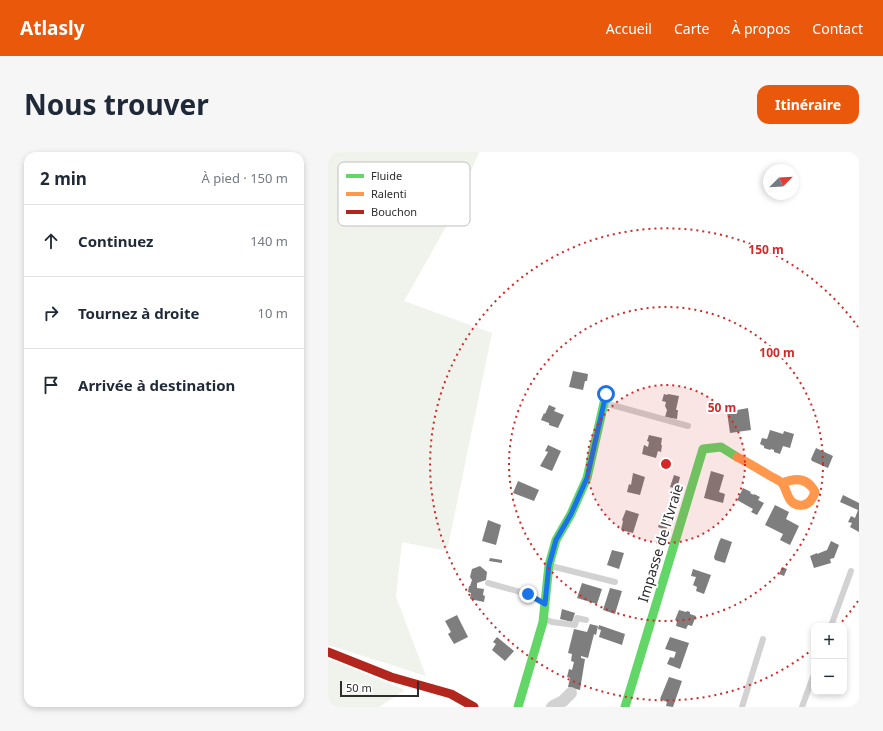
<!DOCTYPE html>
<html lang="fr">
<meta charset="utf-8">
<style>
body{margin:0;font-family:"Noto Sans",sans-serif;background:#f6f6f7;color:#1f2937}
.controls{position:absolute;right:12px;bottom:12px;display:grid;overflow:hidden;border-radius:8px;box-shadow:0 2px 6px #0003}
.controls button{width:36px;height:36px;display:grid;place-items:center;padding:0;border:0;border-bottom:1px solid #e0e1e3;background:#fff;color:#1f2937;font:20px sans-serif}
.compass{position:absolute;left:435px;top:12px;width:36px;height:36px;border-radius:50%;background:#fff;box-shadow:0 2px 6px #0003;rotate:66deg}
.scale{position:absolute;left:12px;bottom:10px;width:79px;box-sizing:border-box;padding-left:4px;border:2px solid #2d2d2d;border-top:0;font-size:11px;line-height:14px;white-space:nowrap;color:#2d2d2d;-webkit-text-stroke:3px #fff;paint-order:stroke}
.stop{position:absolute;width:12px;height:12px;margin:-9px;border:3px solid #1a73e8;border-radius:50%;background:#fff}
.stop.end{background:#1a73e8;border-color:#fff;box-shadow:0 1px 4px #0008}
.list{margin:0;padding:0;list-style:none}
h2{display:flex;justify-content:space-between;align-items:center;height:52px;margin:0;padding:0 16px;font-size:17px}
h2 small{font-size:13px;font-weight:400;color:#747a83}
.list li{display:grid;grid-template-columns:26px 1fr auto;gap:12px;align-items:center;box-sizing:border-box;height:72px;padding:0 16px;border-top:1px solid #e0e1e3}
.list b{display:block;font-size:15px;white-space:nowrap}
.list em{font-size:13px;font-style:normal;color:#747a83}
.icon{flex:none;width:22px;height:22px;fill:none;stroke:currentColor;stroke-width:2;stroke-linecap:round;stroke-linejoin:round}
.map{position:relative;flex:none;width:531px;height:555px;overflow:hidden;border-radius:12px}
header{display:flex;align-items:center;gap:24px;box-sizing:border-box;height:56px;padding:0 20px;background:#ea580c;color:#fff}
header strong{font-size:19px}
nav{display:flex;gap:22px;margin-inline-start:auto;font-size:14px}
.intro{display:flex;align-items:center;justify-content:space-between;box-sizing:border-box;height:96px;padding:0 24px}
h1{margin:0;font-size:28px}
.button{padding:10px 18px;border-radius:12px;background:#ea580c;color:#fff;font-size:14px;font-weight:700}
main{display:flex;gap:24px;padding:0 24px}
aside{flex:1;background:#fff;border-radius:12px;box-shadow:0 2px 6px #0003}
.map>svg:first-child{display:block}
.green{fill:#f0f3ec}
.building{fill:#7e7e7e}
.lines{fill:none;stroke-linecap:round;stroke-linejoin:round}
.lane{stroke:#d2d2d2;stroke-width:6}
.street{stroke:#d2d2d2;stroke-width:12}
.fast{stroke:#63d668;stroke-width:9}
.slow{stroke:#ff974d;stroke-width:9}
.jam{stroke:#b3261e;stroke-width:9}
.route{stroke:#1a73e8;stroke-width:5}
.ring{fill:none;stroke:#d62828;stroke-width:2;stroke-dasharray:2 4}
.labels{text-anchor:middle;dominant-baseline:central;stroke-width:4;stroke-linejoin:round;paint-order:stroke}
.street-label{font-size:14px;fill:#2d2d2d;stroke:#fff}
.key{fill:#fff;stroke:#c0c0c0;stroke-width:1}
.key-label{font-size:11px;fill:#2d2d2d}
.centre{fill:#d62828;stroke:#fff;stroke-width:2}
.ring-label{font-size:12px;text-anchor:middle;font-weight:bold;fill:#d62828;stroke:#fff;stroke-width:4;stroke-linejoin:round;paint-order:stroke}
</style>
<header>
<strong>Atlasly</strong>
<nav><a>Accueil</a><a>Carte</a><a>À propos</a><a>Contact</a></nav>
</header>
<div class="intro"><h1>Nous trouver</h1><a class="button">Itinéraire</a></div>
<main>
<aside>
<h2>2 min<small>À pied · 150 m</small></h2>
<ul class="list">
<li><svg class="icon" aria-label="ahead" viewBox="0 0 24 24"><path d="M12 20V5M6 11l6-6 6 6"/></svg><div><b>Continuez</b></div><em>140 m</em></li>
<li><svg class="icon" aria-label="right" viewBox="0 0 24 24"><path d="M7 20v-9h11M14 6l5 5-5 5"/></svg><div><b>Tournez à droite</b></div><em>10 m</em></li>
<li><svg class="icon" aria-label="arrive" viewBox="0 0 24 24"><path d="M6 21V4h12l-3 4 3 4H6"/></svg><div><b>Arrivée à destination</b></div></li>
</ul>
</aside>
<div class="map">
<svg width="531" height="555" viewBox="0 0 531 555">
<rect width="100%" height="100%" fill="#fff"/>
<g class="green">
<polygon points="0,0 151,0 123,66 76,149 164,181 119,399 74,390 68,445 98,524 7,495 0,494"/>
<polygon points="0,508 4,508 77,538 51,555 0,555"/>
</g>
<g class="building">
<polygon points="245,219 260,222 259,229 257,229 255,238 241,235"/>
<polygon points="336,242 339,243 340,242 351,244 348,258 350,258 349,267 337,265 339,258 337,254 338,250 334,249"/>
<polygon points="221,253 228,256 226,259 236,263 230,276 221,273 221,271 213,268 216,261 217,262"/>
<polygon points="420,256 423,278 402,281 399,260"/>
<polygon points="442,278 455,282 456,279 466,282 462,296 455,294 452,302 446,300 446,298 443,297 442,298 436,296 436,294 432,292 434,286 439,287"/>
<polygon points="321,283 334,286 333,293 334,293 333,300 330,299 328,306 314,302 316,293 320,295 321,290 319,289"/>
<polygon points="220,293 233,299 224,319 212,314 220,300 217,299"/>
<polygon points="488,296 505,304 500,316 484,309 483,307"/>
<polygon points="383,319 396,323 391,340 397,342 395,351 376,346"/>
<polygon points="305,321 317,325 312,343 299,340 301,332 303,333"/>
<polygon points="346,323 352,325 349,337 342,335"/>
<polygon points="190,329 211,338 206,349 185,341"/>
<polygon points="415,336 423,340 422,341 426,343 426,342 432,345 430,348 436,351 429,363 423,360 425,357 409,348"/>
<polygon points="515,343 531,351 531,380 522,375 524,371 520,370 523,364 527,366 530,358 512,350"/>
<polygon points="447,353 461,360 458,367 471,374 462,393 452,388 455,382 437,373"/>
<polygon points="298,358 311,362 305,381 293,378 295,369 294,368"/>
<polygon points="333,367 341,370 338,378 330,375"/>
<polygon points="160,368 173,373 168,393 154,389"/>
<polygon points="393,386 404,390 397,411 387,408 386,405 391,390"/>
<polygon points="503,389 511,393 506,406 502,407 503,411 486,416 482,404 489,401 489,402 499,398"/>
<polygon points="284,398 296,401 291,417 279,413"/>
<polygon points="162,406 174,408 174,411 161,409"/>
<polygon points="152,414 159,420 158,428 149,431 149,436 156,437 155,443 157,444 156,450 142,447 143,441 140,440 141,434 142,434 144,428 142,425 144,417"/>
<polygon points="454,415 459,417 456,424 451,422"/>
<polygon points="365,417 383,423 376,442 368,439 369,435 365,433 368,425 363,424"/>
<polygon points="254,431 274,437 269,452 249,446"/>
<polygon points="282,436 294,439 287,462 275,458"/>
<polygon points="234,457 247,461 244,470 232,467"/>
<polygon points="351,458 358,460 359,459 362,460 362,462 368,464 364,474 360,473 358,477 348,474 349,469 347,468"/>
<polygon points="129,463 140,485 126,492 120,482 123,480 117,469"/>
<polygon points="262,472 270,474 268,483 266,482 260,506 253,504 253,506 257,507 252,538 240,535 242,526 239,525 241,517 244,518 246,510 243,509 244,502 240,501 246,477 259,480"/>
<polygon points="271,473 297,482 294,493 271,485 273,478 270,477"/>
<polygon points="169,485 186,499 177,509 164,498 168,492 165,490"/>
<polygon points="342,485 361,491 352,517 339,512 342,505 346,506 348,500 337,497"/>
<polygon points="341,525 354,529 345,555 338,554 339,550 332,547"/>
</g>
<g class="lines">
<g class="lane">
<polyline points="277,253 284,253 360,274"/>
<polyline points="223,414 287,430"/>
<polyline points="160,431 200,442 216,452"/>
<polyline points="217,467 224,470 247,473 249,466 258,468"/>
<polyline points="503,474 523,419"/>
<polyline points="414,555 435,487"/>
<polyline points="474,555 486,522"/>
</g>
<polyline class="street" points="224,555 227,553 235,549 243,541"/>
<g class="fast">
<polyline points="190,555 215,470 221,413 228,388 243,362 259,326 278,242"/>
<polyline points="297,555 375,297 393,295 409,305"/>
</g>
<path class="slow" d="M409,305c10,5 20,11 30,17 4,3 10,5 14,8 7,6 5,25 22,23 7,-1 10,-7 12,-13 -7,-14 -19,-15 -33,-9"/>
<polyline class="jam" points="0,500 63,525 123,542 146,555"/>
</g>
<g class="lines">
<polyline class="route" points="200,442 217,452 221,413 228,388 243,362 259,326 278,242"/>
</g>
<circle cx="338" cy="312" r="79" fill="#d62828" fill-opacity=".12"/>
<g class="ring">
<circle cx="338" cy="312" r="79"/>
<circle cx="338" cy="312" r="157"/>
<path d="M530 449A236 236 0 0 1 511 473M485 497A236 236 0 1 1 530 175"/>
</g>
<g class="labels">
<g class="street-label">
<text transform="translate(332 391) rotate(-73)">Impasse de l'Ivraie</text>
</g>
</g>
<rect x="10" y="10" width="132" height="64" rx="6" class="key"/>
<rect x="18" y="22" width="18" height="4" fill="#63d668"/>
<rect x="18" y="40" width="18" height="4" fill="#ff974d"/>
<rect x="18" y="58" width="18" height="4" fill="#b3261e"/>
<g class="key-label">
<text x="43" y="28">Fluide</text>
<text x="43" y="46">Ralenti</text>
<text x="43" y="64">Bouchon</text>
</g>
<circle cx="338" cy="312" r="6" class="centre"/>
<g class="ring-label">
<text x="438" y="102">150 m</text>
<text x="449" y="205">100 m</text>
<text x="394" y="260">50 m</text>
</g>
</svg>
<div class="controls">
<button>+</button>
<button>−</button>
</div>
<svg class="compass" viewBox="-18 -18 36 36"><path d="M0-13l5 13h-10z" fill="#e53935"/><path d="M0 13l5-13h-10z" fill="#747a83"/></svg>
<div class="scale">50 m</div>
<div class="stop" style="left:278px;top:242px"></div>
<div class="stop end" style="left:200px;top:442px"></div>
</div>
</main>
